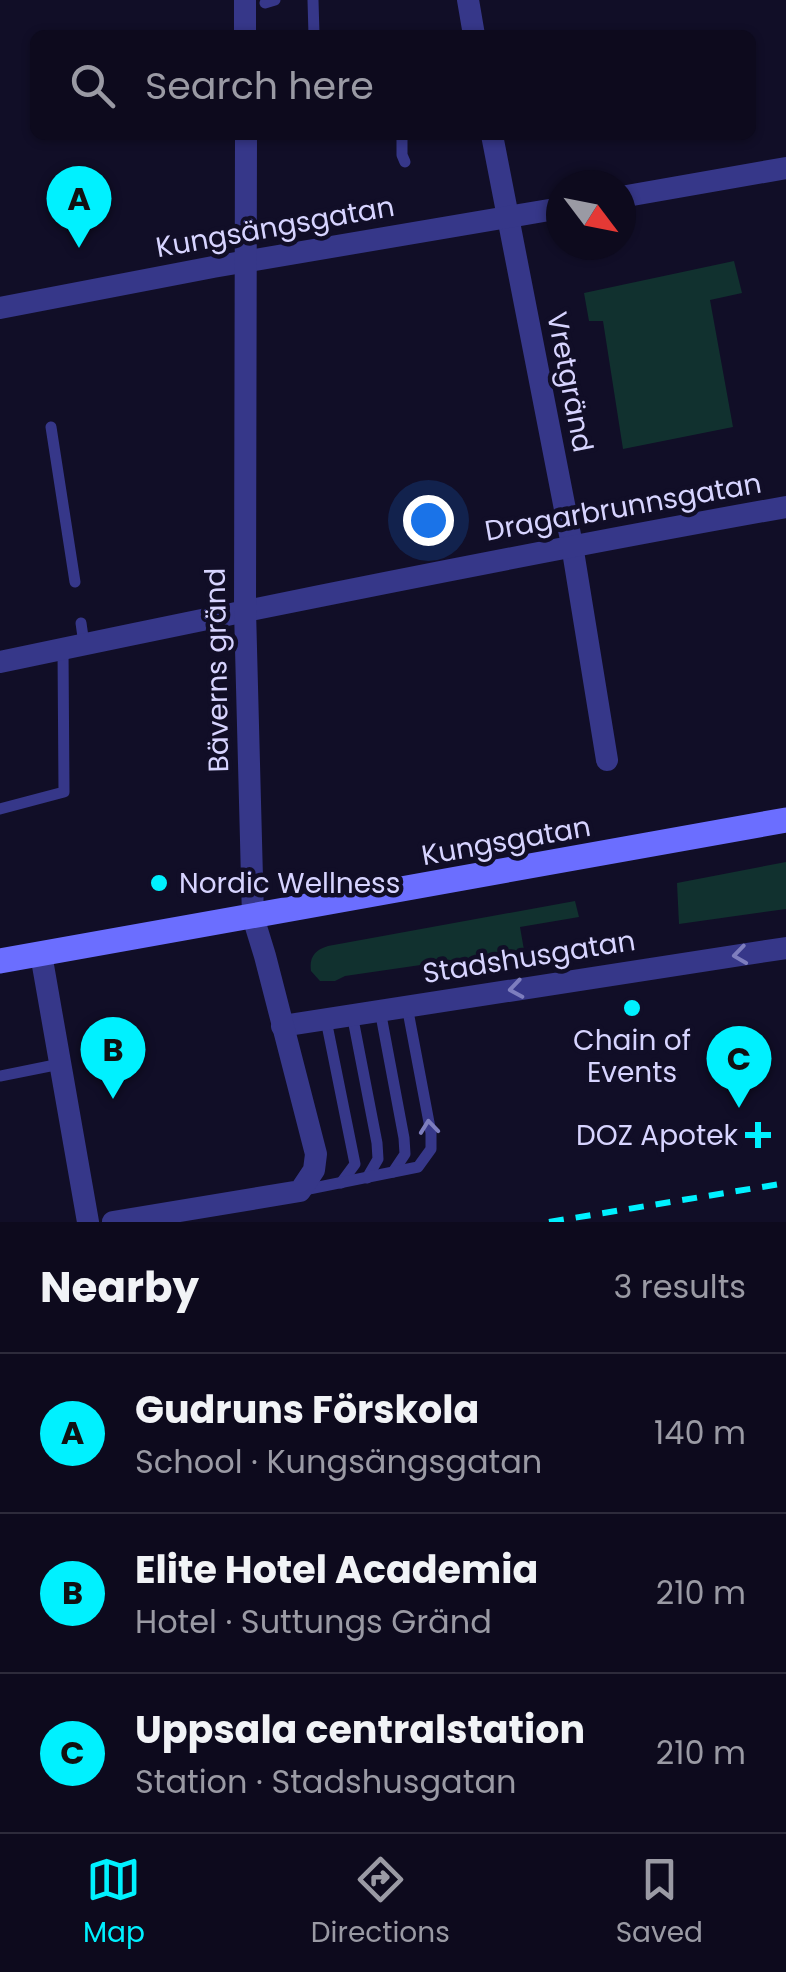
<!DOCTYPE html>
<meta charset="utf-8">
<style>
body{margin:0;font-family:Poppins,sans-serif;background:#161326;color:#f1f3f6}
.compass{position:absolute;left:546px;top:170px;width:90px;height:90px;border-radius:50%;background:#0d0a1d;box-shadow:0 2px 8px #0004;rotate:122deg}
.you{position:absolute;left:428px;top:520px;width:35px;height:35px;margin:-25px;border:8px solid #fff;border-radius:50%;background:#1a73e8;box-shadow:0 0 0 15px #1a73e833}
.badge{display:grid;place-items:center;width:65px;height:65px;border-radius:50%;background:#00f1ff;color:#111;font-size:32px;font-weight:700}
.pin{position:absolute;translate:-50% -82px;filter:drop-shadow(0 2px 5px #0008)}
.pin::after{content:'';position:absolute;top:52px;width:35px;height:30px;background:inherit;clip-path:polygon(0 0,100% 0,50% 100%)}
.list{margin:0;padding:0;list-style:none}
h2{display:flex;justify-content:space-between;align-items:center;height:130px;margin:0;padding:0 40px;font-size:42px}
h2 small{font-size:32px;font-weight:400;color:#9a9aa4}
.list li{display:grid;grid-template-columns:65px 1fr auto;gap:30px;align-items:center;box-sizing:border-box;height:160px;padding:0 40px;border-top:2px solid #2d2b3b}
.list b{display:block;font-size:38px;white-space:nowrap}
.list p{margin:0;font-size:32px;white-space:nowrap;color:#9a9aa4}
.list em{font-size:32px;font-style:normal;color:#9a9aa4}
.icon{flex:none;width:55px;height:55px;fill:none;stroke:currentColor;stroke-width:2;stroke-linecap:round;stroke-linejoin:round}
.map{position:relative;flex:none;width:786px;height:1222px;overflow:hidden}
.search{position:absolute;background:#0d0a1d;box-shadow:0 2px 8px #0004;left:30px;right:30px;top:30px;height:110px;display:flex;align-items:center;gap:25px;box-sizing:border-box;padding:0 35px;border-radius:15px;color:#9a9aa4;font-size:38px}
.sheet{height:610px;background:#0d0a1d}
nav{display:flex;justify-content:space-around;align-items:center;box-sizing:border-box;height:140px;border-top:2px solid #2d2b3b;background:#0d0a1d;font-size:28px;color:#9a9aa4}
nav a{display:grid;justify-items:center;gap:5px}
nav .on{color:#00f1ff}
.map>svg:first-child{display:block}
.green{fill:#11312f}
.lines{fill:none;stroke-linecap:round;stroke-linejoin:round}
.service{stroke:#363789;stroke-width:11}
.minor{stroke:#363789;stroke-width:22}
.secondary{stroke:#6b6eff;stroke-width:25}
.rail{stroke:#00f1ff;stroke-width:6;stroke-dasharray:15 12;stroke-linecap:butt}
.oneway{stroke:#7e7ebe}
.poi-dot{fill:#00f1ff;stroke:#110e27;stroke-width:4}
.labels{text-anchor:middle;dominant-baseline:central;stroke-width:9;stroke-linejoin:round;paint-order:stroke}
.street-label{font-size:28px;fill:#d7d4ff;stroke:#110e27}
.poi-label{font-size:28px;fill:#d7d4ff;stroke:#110e27;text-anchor:start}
</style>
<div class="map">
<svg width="786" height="1222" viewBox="0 0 786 1222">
<rect width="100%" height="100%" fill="#110e27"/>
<g class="green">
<polygon points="734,261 742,293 710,300 733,427 623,449 603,321 589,321 584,293"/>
<polygon points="786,862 786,909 679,924 677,883"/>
<path d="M575,901l4,16 -59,10 4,23 -179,26 -10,5h-15l-9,-10c-2,-14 4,-21 17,-25z"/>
</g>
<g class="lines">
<g class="service">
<polyline points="313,0 314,35"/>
<polyline points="265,3 275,0"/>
<polyline points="402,135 402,155 405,162"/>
<polyline points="51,427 75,582"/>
<polyline points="81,623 84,644"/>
<polyline points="0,809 64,792 63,649"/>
<polyline points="380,1010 404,1138 405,1154 393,1172"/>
<polyline points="352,1014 377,1143 378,1159 367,1178"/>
<polyline points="326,1020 355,1164 341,1183"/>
<polyline points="0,1076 60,1064"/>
<polyline points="304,1190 418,1167 431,1149 431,1133 407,1006"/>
</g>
<g class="minor">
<polyline points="245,0 245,35"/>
<polyline points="468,0 474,35"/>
<polyline points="492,135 572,545 607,760"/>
<polyline points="621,197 786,168"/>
<polyline points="0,308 213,267 561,208"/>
<path d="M0,662c261,-55 523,-108 786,-155"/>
<polyline points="41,954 88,1222"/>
<polyline points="282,1026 786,948"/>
<polyline points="113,1222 300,1191 314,1170 316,1154 265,956 253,917 245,610 246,135"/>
</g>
<polyline class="secondary" points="0,961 786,820"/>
<polyline class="rail" points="549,1222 786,1183"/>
</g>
<defs><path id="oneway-chevron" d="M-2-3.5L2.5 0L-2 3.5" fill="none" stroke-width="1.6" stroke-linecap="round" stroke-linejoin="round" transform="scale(2.5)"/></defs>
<g class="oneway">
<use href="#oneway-chevron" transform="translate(740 955) rotate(172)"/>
<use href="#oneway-chevron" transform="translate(516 989) rotate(171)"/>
<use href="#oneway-chevron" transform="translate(429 1127) rotate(-96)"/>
</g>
<g class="poi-dot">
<circle cx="159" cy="883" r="10"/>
<circle cx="632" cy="1008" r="10"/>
<path d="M753 1120h10v10h10v10h-10v10h-10v-10h-10v-10h10z"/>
</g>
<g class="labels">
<g class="street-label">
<text transform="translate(275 227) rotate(-10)">Kungsängsgatan</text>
<text transform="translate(570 382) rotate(79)">Vretgränd</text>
<text transform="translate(623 507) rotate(-10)">Dragarbrunnsgatan</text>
<text transform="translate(217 670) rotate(-91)">Bäverns gränd</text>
<text transform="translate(506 841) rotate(-10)">Kungsgatan</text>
<text transform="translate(529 957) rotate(-9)">Stadshusgatan</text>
</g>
<g class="poi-label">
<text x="179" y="883">Nordic Wellness</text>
<text x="632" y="1040" text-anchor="middle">Chain of<tspan x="632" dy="32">Events</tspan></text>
<text x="738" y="1135" text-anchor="end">DOZ Apotek</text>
</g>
</g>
</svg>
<svg class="compass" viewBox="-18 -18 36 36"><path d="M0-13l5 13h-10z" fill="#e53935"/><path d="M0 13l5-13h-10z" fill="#9a9aa4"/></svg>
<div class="you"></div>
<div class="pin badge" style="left:79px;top:248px">A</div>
<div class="pin badge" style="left:113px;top:1099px">B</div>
<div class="pin badge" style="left:739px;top:1108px">C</div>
<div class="search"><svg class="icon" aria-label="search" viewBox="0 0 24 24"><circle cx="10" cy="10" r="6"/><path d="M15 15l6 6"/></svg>Search here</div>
</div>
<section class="sheet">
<h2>Nearby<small>3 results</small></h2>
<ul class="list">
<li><span class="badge">A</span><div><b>Gudruns Förskola</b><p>School · Kungsängsgatan</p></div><em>140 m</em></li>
<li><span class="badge">B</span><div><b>Elite Hotel Academia</b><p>Hotel · Suttungs Gränd</p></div><em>210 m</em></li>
<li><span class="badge">C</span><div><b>Uppsala centralstation</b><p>Station · Stadshusgatan</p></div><em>210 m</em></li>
</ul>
</section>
<nav>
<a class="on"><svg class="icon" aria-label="map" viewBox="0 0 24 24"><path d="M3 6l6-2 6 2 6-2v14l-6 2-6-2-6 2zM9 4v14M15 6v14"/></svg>Map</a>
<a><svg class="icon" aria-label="directions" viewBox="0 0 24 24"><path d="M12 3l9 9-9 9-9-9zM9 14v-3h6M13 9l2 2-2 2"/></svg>Directions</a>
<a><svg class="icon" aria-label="saved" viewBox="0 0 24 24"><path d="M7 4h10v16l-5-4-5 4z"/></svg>Saved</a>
</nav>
